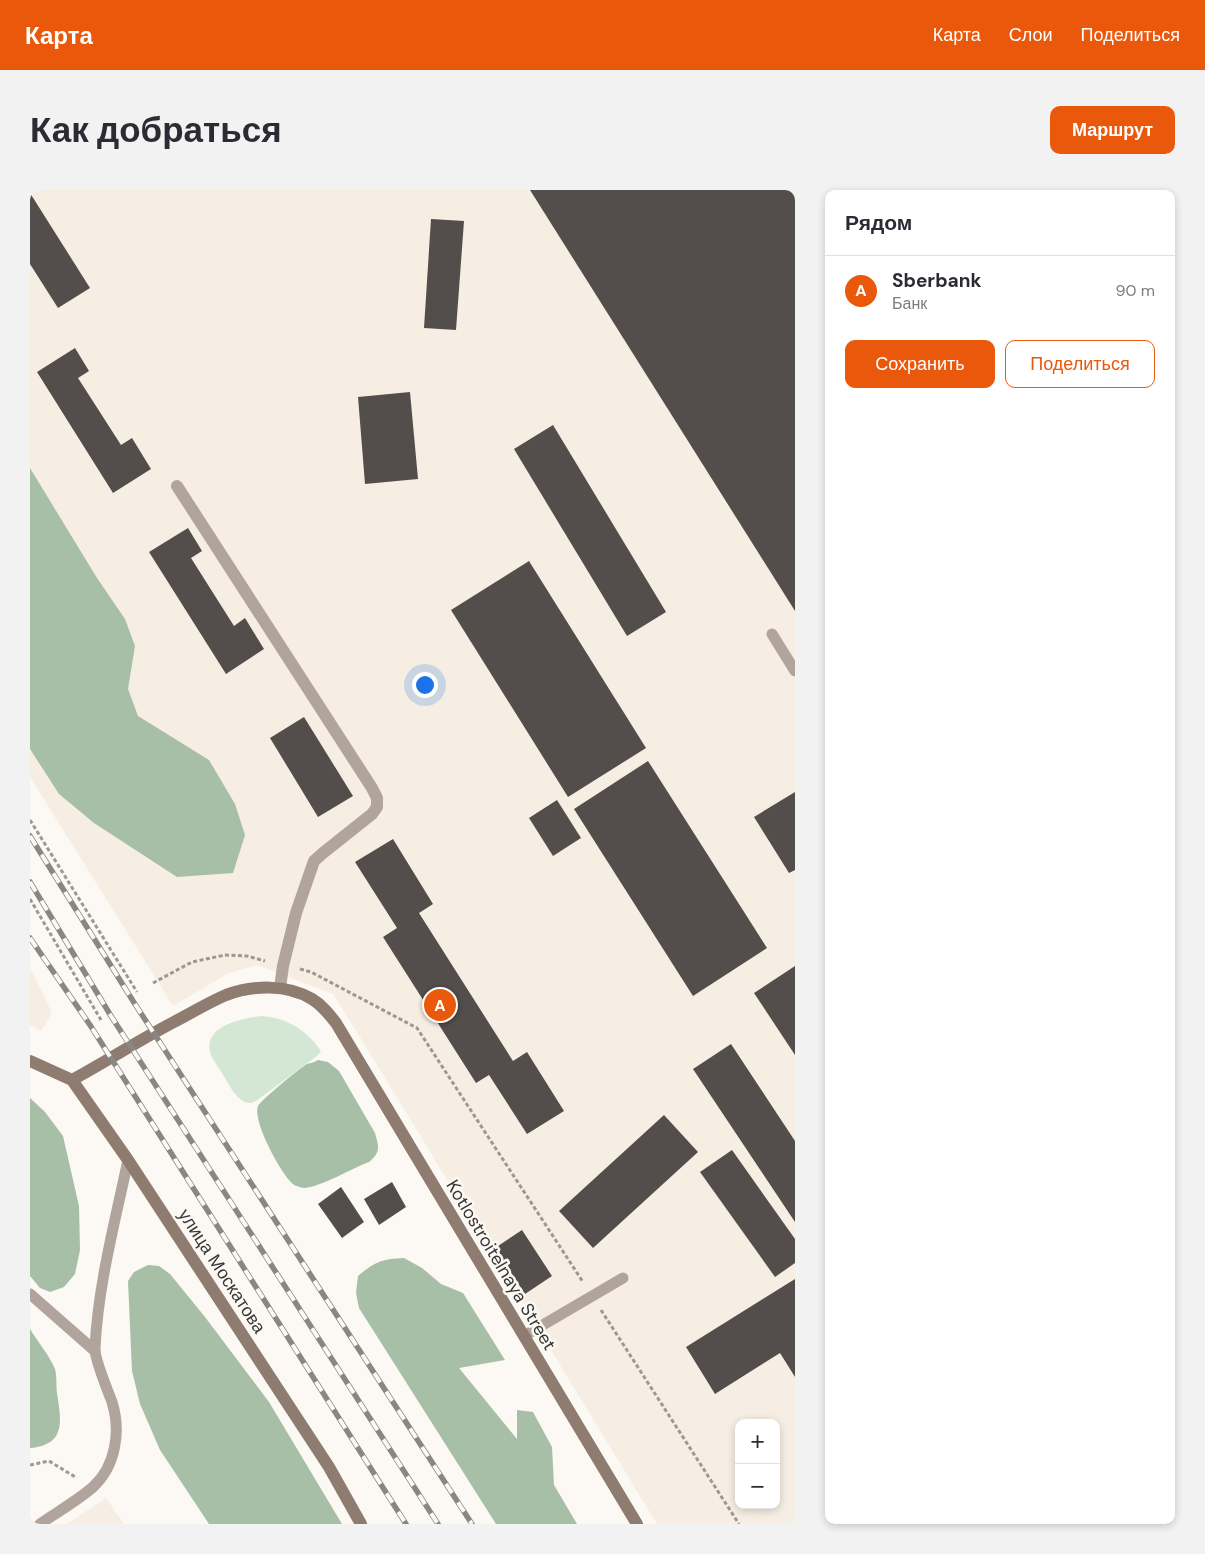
<!DOCTYPE html>
<html lang="ru">
<meta charset="utf-8">
<style>
body{margin:0;font-family:"DM Sans",sans-serif;background:#f2f2f3;color:#2b2b33}
.controls{position:absolute;right:15px;bottom:15px;display:grid;overflow:hidden;border-radius:10px;box-shadow:0 2px 8px #0003}
.controls button{width:45px;height:45px;display:grid;place-items:center;padding:0;border:0;border-bottom:1px solid #e1e1e2;background:#fff;color:#2b2b33;font:25px sans-serif}
.you{position:absolute;left:394px;top:494px;width:18px;height:18px;margin:-12px;border:4px solid #fff;border-radius:50%;background:#1a73e8;box-shadow:0 0 0 8px #1a73e833}
.badge{display:grid;place-items:center;width:32px;height:32px;border-radius:50%;background:#ea580c;color:#fff;font-size:16px;font-weight:700}
.pin{position:absolute;translate:-50% -50%;border:2px solid #fff;box-shadow:0 1px 5px #0006}
.list{margin:0;padding:0;list-style:none}
h2{display:flex;justify-content:space-between;align-items:center;height:65px;margin:0;padding:0 20px;font-size:21px}
h2 small{font-size:16px;font-weight:400;color:#7c7c81}
.list li{display:grid;grid-template-columns:32px 1fr auto;gap:15px;align-items:center;box-sizing:border-box;height:70px;padding:0 20px;border-top:1px solid #e1e1e2}
.list b{display:block;font-size:19px;white-space:nowrap}
.list p{margin:0;font-size:16px;white-space:nowrap;color:#7c7c81}
.list em{font-size:16px;font-style:normal;color:#7c7c81}
.actions{display:flex;gap:10px;padding:15px 20px}
.actions a{flex:1;padding:11px 0;border:1px solid #ea580c;border-radius:10px;text-align:center;font-size:18px;color:#ea580c}
.actions .main{background:#ea580c;color:#fff}
.map{position:relative;flex:none;width:765px;height:1334px;overflow:hidden;border-radius:10px}
header{display:flex;align-items:center;gap:30px;box-sizing:border-box;height:70px;padding:0 25px;background:#ea580c;color:#fff}
header strong{font-size:24px}
nav{display:flex;gap:28px;margin-inline-start:auto;font-size:18px}
.intro{display:flex;align-items:center;justify-content:space-between;box-sizing:border-box;height:120px;padding:0 30px}
h1{margin:0;font-size:35px}
.button{padding:12px 22px;border-radius:10px;background:#ea580c;color:#fff;font-size:18px;font-weight:700}
main{display:flex;gap:30px;padding:0 30px}
aside{flex:1;background:#fff;border-radius:10px;box-shadow:0 2px 8px #0003}
.map>svg:first-child{display:block}
.built{fill:#f6eee2;fill-rule:evenodd}
.green{fill:#d4e6d4}
.forest{fill:#a7bfa7}
.building{fill:#534e4b}
.lines{fill:none;stroke-linecap:round;stroke-linejoin:round}
.path{stroke:#9b9995;stroke-width:3;stroke-dasharray:4 2.5;stroke-linecap:butt}
.lane{stroke:#b1a49c;stroke-width:11}
.street{stroke:#b1a49c;stroke-width:12}
.secondary{stroke:#8e7c70;stroke-width:12}
.rail-casing{stroke:#898783;stroke-width:5.5}
.rail{stroke:#fcf8f3;stroke-width:4;stroke-dasharray:11;stroke-linecap:butt}
.labels{text-anchor:middle;dominant-baseline:central;stroke-width:5;stroke-linejoin:round;paint-order:stroke}
.street-label{font-size:18px;fill:#383735;stroke:#fcf8f3}
</style>
<header>
<strong>Карта</strong>
<nav><a>Карта</a><a>Слои</a><a>Поделиться</a></nav>
</header>
<div class="intro"><h1>Как добраться</h1><a class="button">Маршрут</a></div>
<main>
<div class="map">
<svg width="765" height="1334" viewBox="0 0 765 1334">
<rect width="100%" height="100%" fill="#fcf8f3"/>
<g class="built">
<path d="M0,0h765v1334h-138l-297,-487 -27,-43 -76,-29 -28,8 -56,33 -143,-229zM709,1233h37v82h-37z"/>
<polygon points="0,778 22,823 11,841 0,835"/>
<polygon points="76,1308 94,1334 37,1334"/>
</g>
<path class="green" d="M231,826c26,2 45,13 60,35l-4,5 -61,45c-4,2 -7,3 -11,1 -10,-4 -16,-18 -22,-27 -3,-6 -9,-13 -12,-20 -10,-29 30,-36 50,-39z"/>
<g class="forest">
<polygon points="0,278 67,388 95,429 105,456 98,499 108,526 179,570 205,614 215,645 203,683 147,687 64,633 29,604 0,559"/>
<path d="M288,870l10,2 11,9 36,62c4,14 6,19 -6,29 -16,6 -49,25 -64,26 -3,0 -8,-2 -11,-3 -12,-9 -42,-64 -36,-79 3,-6 42,-38 49,-42 4,-1 8,-2 11,-4z"/>
<polygon points="0,908 15,922 33,946 49,1016 50,1060 45,1084 34,1097 20,1102 10,1098 0,1086"/>
<path d="M374,1068l18,10 19,16 22,9 42,67 -46,8 58,71v-29l16,2 19,35 2,38 23,39h-81l-137,-216 -3,-15 2,-17c17,-14 23,-17 46,-18z"/>
<polygon points="118,1075 129,1076 140,1084 175,1127 239,1212 312,1334 179,1334 130,1260 110,1214 102,1181 98,1091 104,1082"/>
<path d="M0,1139c8,13 19,26 25,40 2,7 1,16 2,24 4,27 10,52 -27,55z"/>
</g>
<g class="building">
<polygon points="500,0 765,0 765,421"/>
<polygon points="0,3 60,98 28,118 0,74"/>
<polygon points="401,29 434,31 426,140 394,138"/>
<polygon points="45,158 59,181 48,188 91,255 102,248 121,279 83,303 7,182"/>
<polygon points="380,202 388,289 335,294 328,207"/>
<polygon points="523,235 636,422 597,446 484,259"/>
<polygon points="158,338 172,361 161,368 204,436 215,428 234,459 196,484 119,362"/>
<polygon points="499,371 616,558 538,607 421,420"/>
<polygon points="274,527 323,606 288,627 240,548"/>
<polygon points="618,571 737,758 663,806 544,619"/>
<polygon points="765,602 765,680 759,683 724,627"/>
<polygon points="527,610 551,648 523,666 499,628"/>
<polygon points="363,649 403,714 389,723 483,871 497,862 534,921 497,944 459,885 446,893 353,747 367,738 325,672"/>
<polygon points="765,776 765,865 724,803"/>
<polygon points="701,854 765,951 765,1032 663,879"/>
<polygon points="634,925 668,962 563,1058 529,1021"/>
<polygon points="702,960 765,1049 765,1073 745,1087 670,982"/>
<polygon points="362,992 376,1017 349,1035 334,1009"/>
<polygon points="311,997 334,1032 312,1048 288,1014"/>
<polygon points="492,1040 522,1086 495,1104 465,1058"/>
<polygon points="765,1089 765,1187 750,1163 685,1204 656,1157"/>
</g>
<g class="lines">
<g class="path">
<polyline points="0,630 107,802"/>
<polyline points="0,709 71,830"/>
<polyline points="270,779 281,782 387,838 553,1092"/>
<polyline points="123,793 162,772 195,765 217,766 235,771"/>
<polyline points="571,1120 709,1334"/>
<polyline points="0,1275 19,1271 47,1288"/>
</g>
<g class="lane">
<polyline points="742,444 765,481"/>
<polyline points="0,1104 65,1161"/>
<polyline points="494,1146 593,1088"/>
<path d="M10,1334c17,-12 37,-23 53,-37 23,-21 28,-56 19,-85 -4,-11 -18,-44 -17,-54 3,-63 20,-126 33,-188"/>
</g>
<polyline class="street" points="147,296 342,598 347,608 347,617 342,624 293,663 284,671 266,723 253,776 250,798"/>
<g class="secondary">
<polyline points="0,871 42,890 98,970 299,1277 331,1334"/>
<path d="M42,890c33,-18 66,-39 100,-57 18,-9 35,-20 54,-28 27,-10 61,-11 86,4 10,6 17,15 24,24l301,501"/>
</g>
<defs>
<g id="rail">
<polyline points="0,646 103,811 442,1334"/>
<polyline points="0,692 81,826 408,1334"/>
<polyline points="0,748 60,835 376,1334"/>
</g>
</defs>
<use href="#rail" class="rail-casing"/>
<use href="#rail" class="rail"/>
</g>
<g class="labels">
<g class="street-label">
<text transform="translate(471 1075) rotate(59)">Kotlostroitelnaya Street</text>
<text transform="translate(192 1081) rotate(57)">улица Москатова</text>
</g>
</g>
</svg>
<div class="controls">
<button>+</button>
<button>−</button>
</div>
<div class="you"></div>
<div class="pin badge" style="left:410px;top:815px">A</div>
</div>
<aside>
<h2>Рядом<small></small></h2>
<ul class="list">
<li><span class="badge">A</span><div><b>Sberbank</b><p>Банк</p></div><em>90 m</em></li>
</ul>
<div class="actions"><a class="main">Сохранить</a><a>Поделиться</a></div>
</aside>
</main>
